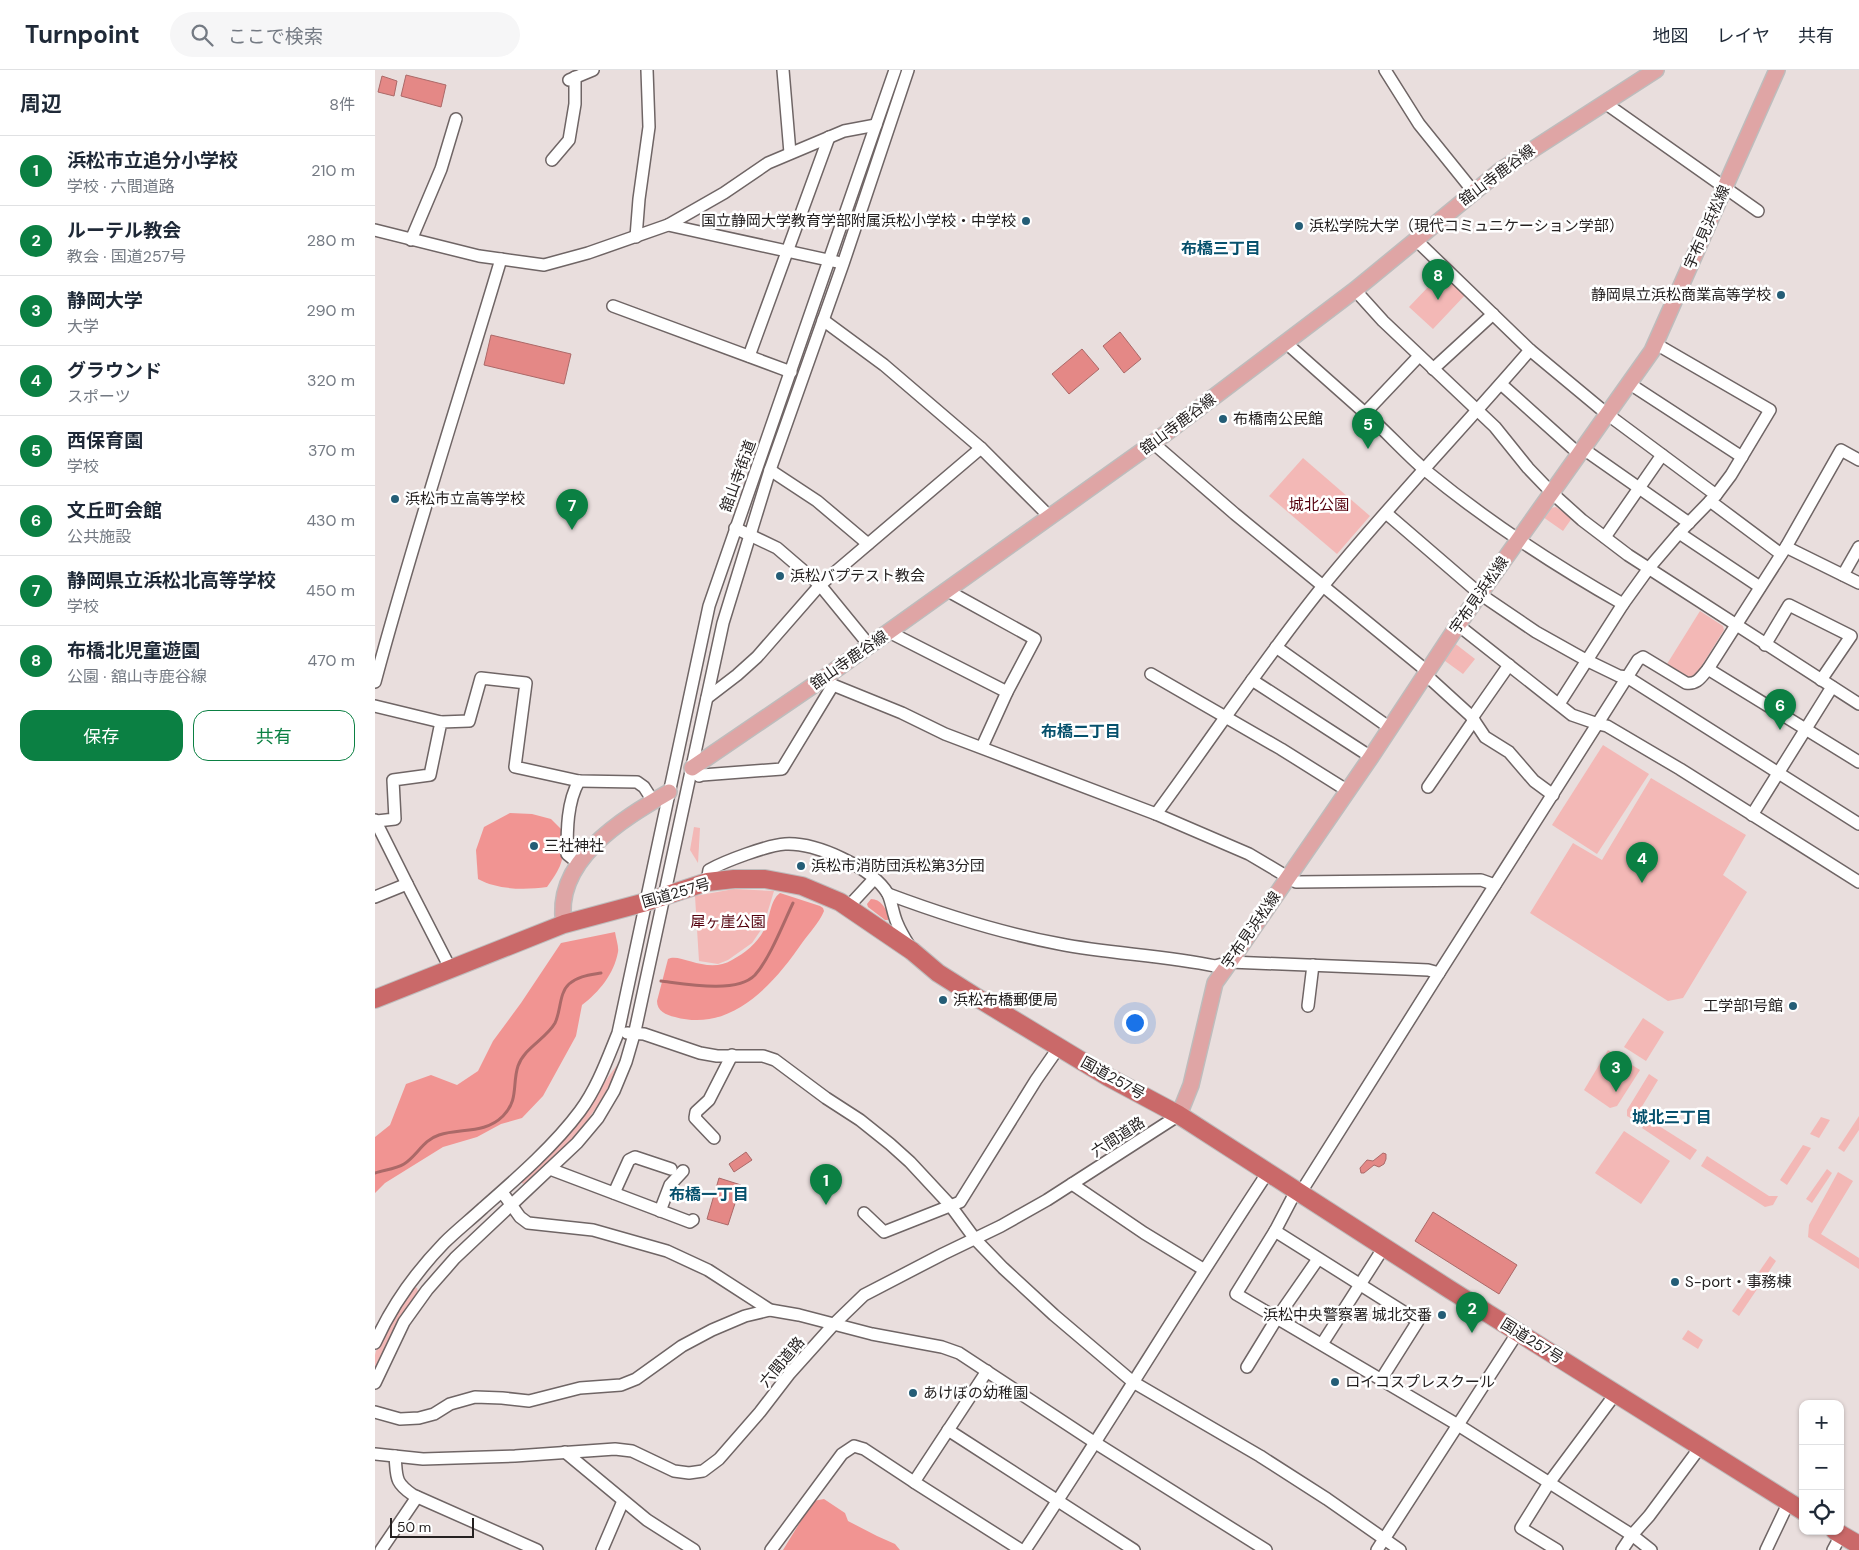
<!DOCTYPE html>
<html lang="ja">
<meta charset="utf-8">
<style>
body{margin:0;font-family:"DM Sans","Noto Sans JP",sans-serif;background:#f6f6f7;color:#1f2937}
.controls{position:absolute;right:15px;bottom:15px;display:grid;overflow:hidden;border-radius:10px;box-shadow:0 1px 4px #0004}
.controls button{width:45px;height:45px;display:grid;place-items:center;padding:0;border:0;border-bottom:1px solid #e0e1e3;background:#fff;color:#1f2937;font:25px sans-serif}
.scale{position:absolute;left:15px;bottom:12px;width:84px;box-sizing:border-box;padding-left:5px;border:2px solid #252121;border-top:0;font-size:14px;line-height:18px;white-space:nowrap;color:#252121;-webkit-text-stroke:4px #fff;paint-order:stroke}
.you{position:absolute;left:759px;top:952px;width:18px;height:18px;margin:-12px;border:4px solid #fff;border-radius:50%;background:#1a73e8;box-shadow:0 0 0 8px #1a73e833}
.badge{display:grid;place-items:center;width:32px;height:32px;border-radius:50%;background:#0b8043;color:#fff;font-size:16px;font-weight:700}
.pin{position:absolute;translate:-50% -41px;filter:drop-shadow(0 1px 2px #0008)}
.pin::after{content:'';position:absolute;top:26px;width:18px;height:15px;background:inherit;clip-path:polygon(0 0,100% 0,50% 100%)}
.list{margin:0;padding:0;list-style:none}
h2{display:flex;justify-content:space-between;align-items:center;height:65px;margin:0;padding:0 20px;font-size:21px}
h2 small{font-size:16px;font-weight:400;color:#747a83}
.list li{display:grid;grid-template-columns:32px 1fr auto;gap:15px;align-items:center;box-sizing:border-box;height:70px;padding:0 20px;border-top:1px solid #e0e1e3}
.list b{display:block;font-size:19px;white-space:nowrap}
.list p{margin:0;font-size:16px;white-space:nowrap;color:#747a83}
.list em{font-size:16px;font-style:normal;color:#747a83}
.actions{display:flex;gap:10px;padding:15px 20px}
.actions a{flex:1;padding:11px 0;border:1px solid #0b8043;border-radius:15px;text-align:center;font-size:18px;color:#0b8043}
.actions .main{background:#0b8043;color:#fff}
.icon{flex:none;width:28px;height:28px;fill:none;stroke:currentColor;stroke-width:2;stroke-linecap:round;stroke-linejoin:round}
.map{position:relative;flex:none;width:1484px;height:1480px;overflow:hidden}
header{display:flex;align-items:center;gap:30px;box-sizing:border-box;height:70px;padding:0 25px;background:#fff;border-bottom:1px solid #e0e1e3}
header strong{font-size:24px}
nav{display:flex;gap:28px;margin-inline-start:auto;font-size:18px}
.search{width:350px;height:45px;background:#f6f6f7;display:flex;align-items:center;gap:12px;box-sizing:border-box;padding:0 18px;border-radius:28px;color:#747a83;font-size:19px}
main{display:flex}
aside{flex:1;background:#fff}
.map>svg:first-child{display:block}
.green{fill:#f3b8b6}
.forest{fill:#f19492}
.water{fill:#e48886;stroke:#ab6968}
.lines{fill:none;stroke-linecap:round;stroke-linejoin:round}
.stream{stroke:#ab6968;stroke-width:3}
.minor-casing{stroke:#6f6565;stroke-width:14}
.major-casing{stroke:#bebcbc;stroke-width:18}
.highway-casing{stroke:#bebcbc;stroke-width:20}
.minor{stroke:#fff;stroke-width:11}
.major{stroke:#dfa5a5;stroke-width:15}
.highway{stroke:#ca6969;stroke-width:18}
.poi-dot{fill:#245d76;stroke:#fff;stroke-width:2}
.labels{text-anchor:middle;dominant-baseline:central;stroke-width:5;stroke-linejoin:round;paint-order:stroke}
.street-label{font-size:15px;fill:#252121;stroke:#fff}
.poi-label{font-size:15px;fill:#252121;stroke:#fff;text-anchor:start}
.park-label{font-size:15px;fill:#54000d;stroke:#fff}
.neighbourhood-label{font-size:16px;font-weight:bold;fill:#07516d;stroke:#fff}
</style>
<header>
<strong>Turnpoint</strong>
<div class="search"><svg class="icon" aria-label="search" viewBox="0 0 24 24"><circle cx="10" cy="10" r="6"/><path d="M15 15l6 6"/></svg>ここで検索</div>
<nav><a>地図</a><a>レイヤ</a><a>共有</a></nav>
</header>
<main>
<aside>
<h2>周辺<small>8件</small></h2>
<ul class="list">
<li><span class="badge">1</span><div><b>浜松市立追分小学校</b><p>学校 · 六間道路</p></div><em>210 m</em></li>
<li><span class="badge">2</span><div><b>ルーテル教会</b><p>教会 · 国道257号</p></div><em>280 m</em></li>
<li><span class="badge">3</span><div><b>静岡大学</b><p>大学</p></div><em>290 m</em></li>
<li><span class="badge">4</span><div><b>グラウンド</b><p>スポーツ</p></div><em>320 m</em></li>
<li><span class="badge">5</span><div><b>西保育園</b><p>学校</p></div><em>370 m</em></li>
<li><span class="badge">6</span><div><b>文丘町会館</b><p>公共施設</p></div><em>430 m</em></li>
<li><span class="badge">7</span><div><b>静岡県立浜松北高等学校</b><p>学校</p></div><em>450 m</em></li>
<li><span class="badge">8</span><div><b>布橋北児童遊園</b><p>公園 · 舘山寺鹿谷線</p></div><em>470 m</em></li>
</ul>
<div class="actions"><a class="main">保存</a><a>共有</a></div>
</aside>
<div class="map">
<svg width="1484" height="1480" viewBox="0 0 1484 1480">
<rect width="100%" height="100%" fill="#e9dedd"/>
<g class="green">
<polygon points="1075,208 1092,223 1058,259 1034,237 1054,216 1061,223"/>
<polygon points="928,388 995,446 962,484 894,426"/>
<polygon points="1181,437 1197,448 1188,461 1168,447 1175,438"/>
<polygon points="1325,541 1348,556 1349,560 1321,605 1314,607 1292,594"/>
<polygon points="1078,572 1100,589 1088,604 1066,588"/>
<polygon points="1228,675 1274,704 1222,784 1177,755"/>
<polygon points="1276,708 1371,765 1348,805 1372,822 1308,928 1293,931 1155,843 1198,773 1227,790"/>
<polygon points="319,757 325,758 323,793 315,780"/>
<polygon points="359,819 399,821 388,857 377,873 353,890 343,894 324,891 320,826"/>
<polygon points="1268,948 1289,962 1271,991 1249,977"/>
<polygon points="1233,980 1265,1000 1242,1036 1235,1038 1209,1020"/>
<path d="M245,992c-16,40 -41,73 -73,102 -8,7 -15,16 -24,20l-2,-2 1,-3c18,-17 39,-34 54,-54 16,-20 27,-44 44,-63z"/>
<polygon points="1274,1004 1283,1010 1263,1043 1269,1047 1265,1053 1252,1046 1252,1040"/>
<polygon points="1484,1046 1484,1060 1469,1082 1463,1078"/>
<polygon points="1446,1047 1455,1050 1444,1068 1435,1064"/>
<polygon points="1273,1049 1322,1080 1315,1090 1267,1058"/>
<polygon points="1249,1061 1295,1091 1266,1134 1220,1103"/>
<polygon points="1428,1075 1436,1078 1412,1115 1405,1110"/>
<polygon points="1332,1086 1394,1126 1403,1126 1398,1135 1390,1137 1326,1096"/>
<polygon points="1452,1099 1457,1103 1437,1133 1431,1129"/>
<polygon points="1463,1102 1478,1111 1446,1164 1484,1188 1484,1199 1433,1167 1434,1155"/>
<polygon points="1395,1186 1401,1191 1364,1246 1357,1241"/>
<path d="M40,1217l2,1 1,4 -17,25 -26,54c0,-5 0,-11 0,-16 5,-19 25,-51 37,-67z"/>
<polygon points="1313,1260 1328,1270 1323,1279 1307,1269"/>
</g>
<g class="forest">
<path d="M135,743l22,1 19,5 11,11c2,30 2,33 -15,57 -22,3 -49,3 -69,-8l-2,-29 8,-23z"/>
<path d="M405,823l40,13 3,2 1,3c-5,12 -15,22 -22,32 -28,41 -71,90 -127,74 -9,-2 -18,-6 -18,-16l11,-42c12,-7 39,16 64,1 13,-7 26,-17 33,-32 5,-10 5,-28 15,-35z"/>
<path d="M496,829c10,0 14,9 18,17l-1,4h-3l-17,-13 -1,-3z"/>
<path d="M240,862c1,7 4,15 3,20 -4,22 -19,40 -36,53l-6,31 -33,60 -21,22 -21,6 -24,13 -34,10 -58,36 -10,10v-56l15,-12 16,-41 25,-9 26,10 21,-14 15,-30 28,-38 40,-60z"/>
<polygon points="449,1429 470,1443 473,1451 502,1466 520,1474 525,1480 408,1480 438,1431"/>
</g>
<g class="water">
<polygon points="31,5 71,15 66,37 26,26"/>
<polygon points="7,6 22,11 19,26 3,22"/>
<polygon points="745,262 766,289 749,303 728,276"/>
<polygon points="116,265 196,284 189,314 109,295"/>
<polygon points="707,279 724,299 694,324 677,304"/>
<polygon points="371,1082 377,1090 359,1102 354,1094"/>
<polygon points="1008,1083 1011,1084 1011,1089 1009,1094 1004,1097 999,1095 989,1103 986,1103 985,1098 992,1090 998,1091"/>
<polygon points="344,1108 366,1115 353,1155 332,1149"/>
<polygon points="1058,1142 1142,1195 1124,1224 1040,1171"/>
</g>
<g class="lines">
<g class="stream">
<path d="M286,911c24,3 76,13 94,-6 15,-17 28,-51 38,-72"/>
<path d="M0,1103c9,-3 21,-4 29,-9 13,-8 19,-24 35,-29 22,-7 46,-1 64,-19 16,-16 9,-32 15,-50 6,-18 28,-27 37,-43 6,-12 4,-30 14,-39 9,-8 21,-9 32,-11"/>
</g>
<defs>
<g id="minor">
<polyline points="408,0 415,83"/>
<polyline points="1010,0 1044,54 1098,121"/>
<polyline points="194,10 218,0"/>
<polyline points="1230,33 1383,141"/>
<polyline points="177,90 194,70 200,34 200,7"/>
<polyline points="293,155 349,123 393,93 469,61 501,55"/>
<polyline points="0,160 104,186 169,195 213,183 293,155 462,192"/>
<polyline points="261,167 264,129 274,57 272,0"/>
<polyline points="36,170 66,99 81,49"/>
<polyline points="1041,170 1155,280 1232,344 1341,425"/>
<polyline points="980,220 1008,251 1120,357 1153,398 1177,423 1207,450 1253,485 1484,634"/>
<polyline points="238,236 416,302"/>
<polyline points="448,250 509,295 606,378"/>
<path d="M910,272c27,24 53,47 80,71 21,18 39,39 60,57 62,51 129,95 198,134"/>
<polyline points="374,286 454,67"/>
<polyline points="1058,299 1118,244"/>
<polyline points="1126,314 1204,384"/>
<polyline points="1255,314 1367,387"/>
<polyline points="990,343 1044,286"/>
<polyline points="778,373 860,444 1053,602"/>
<polyline points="1207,378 1314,453"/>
<polyline points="395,400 442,431 493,474"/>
<polyline points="1335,431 1406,484"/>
<polyline points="1011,443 1105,524 1161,562 1211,590 1244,606 1252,607 1484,754"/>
<polyline points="360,458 402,478 445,515 494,575"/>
<polyline points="1304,463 1385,517"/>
<polyline points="1230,467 1287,385"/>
<polyline points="1411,477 1484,513"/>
<polyline points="1468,505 1484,477"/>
<polyline points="573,521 660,569 632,622 607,677"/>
<polyline points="1083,555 1197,645 1223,654 1232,656 1305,699 1484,812"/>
<polyline points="514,562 632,622"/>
<polyline points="1390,575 1414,535 1476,566 1446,610"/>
<polyline points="901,577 1015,658"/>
<polyline points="1333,599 1484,692"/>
<polyline points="776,604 906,679 973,721"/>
<polyline points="1051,605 1096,646 1110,667 1134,682 1159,711 1178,725"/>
<polyline points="449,608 458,615 527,643 570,664 781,744 874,784 921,812 1106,810 1120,815"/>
<polyline points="877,610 996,687"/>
<path d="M0,612c38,-142 84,-282 126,-423"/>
<polyline points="332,628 362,605 382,587 445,515 606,378 675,447"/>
<polyline points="1184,634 1248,534 1274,498 1304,463 1341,425 1356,405 1395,340 1281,274"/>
<polyline points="0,636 66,652"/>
<polyline points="1097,648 1134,595"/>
<polyline points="324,706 327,705 407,699 458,615"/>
<polyline points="1053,717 1099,650"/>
<path d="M781,744c56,-76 108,-155 167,-228 66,-81 139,-157 207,-236"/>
<polyline points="1377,745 1457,617"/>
<polyline points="0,750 32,814"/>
<polyline points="2,751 20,749 18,710 55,705 66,652 94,651 106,608 151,613 140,697 204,711 262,712 269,717 278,731"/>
<path d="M203,793l-11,-9c0,-24 0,-52 12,-73"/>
<path d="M332,812l2,-12c16,-9 59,-25 76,-26 30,-2 87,23 103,50 4,9 5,20 9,29 3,8 8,16 13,24"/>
<path d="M513,824c56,21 113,39 172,50 51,10 104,11 155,22l15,-4 176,7 22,1 11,3"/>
<polyline points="0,827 32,814 72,892 77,898"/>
<polyline points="473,837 499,809"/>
<polyline points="933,936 938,895"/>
<polyline points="252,963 269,964 325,983 342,986 388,986 400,990 451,1028 485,1050 515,1074 535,1092 575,1135 600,1169 628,1198 679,1245 758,1312 885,1386 952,1429 1025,1480"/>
<polyline points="339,1068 320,1048 321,1042 334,1030 357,985"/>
<polyline points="175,1099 315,1152 318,1150"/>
<polyline points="697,1114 769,1163 828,1199"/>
<polyline points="922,1119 900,1161 861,1224 1083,1355 1257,1465 1276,1480"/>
<polyline points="127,1122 145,1147 153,1153 218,1160 292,1181 333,1200 395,1240 424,1245 497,1264 567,1277 584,1283 719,1372 891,1480"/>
<path d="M926,1122l138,-219 199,-313 5,-3 43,26c11,2 15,-6 22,-14l78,-122 55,-97 18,10"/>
<polyline points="239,1123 254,1090 260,1087 296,1099"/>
<polyline points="285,1141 295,1115 308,1101"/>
<polyline points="489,1143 509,1162 585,1132 661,1010 684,977"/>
<polyline points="900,1161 1043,1251 1007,1308"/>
<path d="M0,1273c17,-38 40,-70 69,-100 12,-12 26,-23 39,-35 33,-29 71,-62 97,-97 17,-23 27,-51 38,-78l91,-427 186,-536"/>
<polyline points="947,1274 1009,1177"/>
<polyline points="872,1297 902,1248 943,1189"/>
<polyline points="612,1301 539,1412 646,1480"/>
<polyline points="0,1313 29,1252 52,1220 80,1188 202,1073 223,1048 239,1021 251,992 260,961 348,553 395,400 468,194 533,0"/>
<polyline points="0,1342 25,1349 44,1348 59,1344 75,1334 100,1327 127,1328 154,1331 205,1318 246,1315 261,1309 307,1276 337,1260 370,1246 395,1240"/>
<polyline points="573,1360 759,1480"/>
<polyline points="190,1382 272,1450 319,1480"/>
<polyline points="0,1384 48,1389 140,1386 240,1379 257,1381 299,1401 314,1403 328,1401 344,1389 385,1342 415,1303 459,1254 489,1225 568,1184 626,1156 672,1130 804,1045"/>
<path d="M20,1386c2,21 -1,26 18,39l124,55"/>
<polyline points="6,1480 42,1427"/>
<polyline points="227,1480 248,1431"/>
<polyline points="396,1480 467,1384 479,1376 489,1379 539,1412"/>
<path d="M650,1480c83,-124 160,-253 243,-378"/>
<polyline points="1002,1480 1143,1262"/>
<polyline points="1182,1480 1146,1458 1174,1413 1241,1323"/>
<polyline points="1247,1480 1257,1465 1274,1446 1326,1376"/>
<polyline points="1391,1480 1410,1440 1416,1434"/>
<polyline points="1458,1480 1466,1465"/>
</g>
<g id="major">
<polyline points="317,698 449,608 778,373 980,220 1126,100 1281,0"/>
<path d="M189,854c-11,-63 58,-105 105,-132"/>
<polyline points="804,1045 816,1015 840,913 855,892 996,687 1083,555 1277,281 1402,0"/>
</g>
<g id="highway">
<polyline points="0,929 189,854 271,832 332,812 359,809 390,809 427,816 465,832 537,881 563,903 601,927 733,1007 804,1045 1074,1219 1428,1441"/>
<polyline points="1460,1461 1484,1475"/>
</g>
</defs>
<use href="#minor" class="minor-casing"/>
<use href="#major" class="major-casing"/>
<use href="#highway" class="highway-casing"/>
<use href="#minor" class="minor"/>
<use href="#major" class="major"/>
<use href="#highway" class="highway"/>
</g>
<g class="poi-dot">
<circle cx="651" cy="151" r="5"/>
<circle cx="924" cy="156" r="5"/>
<circle cx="1406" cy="225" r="5"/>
<circle cx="848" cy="349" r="5"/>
<circle cx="20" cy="429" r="5"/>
<circle cx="405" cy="506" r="5"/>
<circle cx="159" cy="776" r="5"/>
<circle cx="426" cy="796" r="5"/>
<circle cx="568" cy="930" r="5"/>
<circle cx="1418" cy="936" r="5"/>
<circle cx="1300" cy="1212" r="5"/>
<circle cx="1067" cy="1245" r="5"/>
<circle cx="960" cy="1312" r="5"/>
<circle cx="538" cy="1323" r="5"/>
</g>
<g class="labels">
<g class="street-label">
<text transform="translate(1122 105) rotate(-37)">舘山寺鹿谷線</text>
<text transform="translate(1332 157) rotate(-66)">宇布見浜松線</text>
<text transform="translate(803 354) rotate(-37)">舘山寺鹿谷線</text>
<text transform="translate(363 406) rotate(-70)">舘山寺街道</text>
<text transform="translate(1104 525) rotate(-55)">宇布見浜松線</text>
<text transform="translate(474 590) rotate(-35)">舘山寺鹿谷線</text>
<text transform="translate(301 823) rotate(-16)">国道257号</text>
<text transform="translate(876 860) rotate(-55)">宇布見浜松線</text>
<text transform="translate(738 1008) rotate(29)">国道257号</text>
<text transform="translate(743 1067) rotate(-33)">六間道路</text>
<text transform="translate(1157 1271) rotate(32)">国道257号</text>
<text transform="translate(407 1292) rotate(-50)">六間道路</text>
</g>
<g class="poi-label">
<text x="641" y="151" text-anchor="end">国立静岡大学教育学部附属浜松小学校・中学校</text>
<text x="934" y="156">浜松学院大学（現代コミュニケーション学部）</text>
<text x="1396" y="225" text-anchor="end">静岡県立浜松商業高等学校</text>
<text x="858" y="349">布橋南公民館</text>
<text x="30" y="429">浜松市立高等学校</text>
<text x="415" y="506">浜松バプテスト教会</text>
<text x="169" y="776">三社神社</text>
<text x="436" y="796">浜松市消防団浜松第3分団</text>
<text x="578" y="930">浜松布橋郵便局</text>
<text x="1408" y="936" text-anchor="end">工学部1号館</text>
<text x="1310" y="1212">S-port・事務棟</text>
<text x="1057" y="1245" text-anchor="end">浜松中央警察署 城北交番</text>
<text x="970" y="1312">ロイコスプレスクール</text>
<text x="548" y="1323">あけぼの幼稚園</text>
</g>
<g class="park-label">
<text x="944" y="435">城北公園</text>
<text x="353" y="852">犀ヶ崖公園</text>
</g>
<g class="neighbourhood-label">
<text x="846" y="178">布橋三丁目</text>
<text x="706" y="661">布橋二丁目</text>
<text x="1297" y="1047">城北三丁目</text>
<text x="334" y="1124">布橋一丁目</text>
</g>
</g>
</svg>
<div class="controls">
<button>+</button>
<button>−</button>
<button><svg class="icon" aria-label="locate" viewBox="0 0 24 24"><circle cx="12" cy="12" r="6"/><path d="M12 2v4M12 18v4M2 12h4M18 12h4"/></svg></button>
</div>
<div class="scale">50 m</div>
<div class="you"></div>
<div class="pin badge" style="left:451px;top:1135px">1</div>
<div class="pin badge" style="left:1097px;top:1263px">2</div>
<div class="pin badge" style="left:1241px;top:1022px">3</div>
<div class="pin badge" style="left:1267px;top:813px">4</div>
<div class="pin badge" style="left:993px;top:379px">5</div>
<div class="pin badge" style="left:1405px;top:660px">6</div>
<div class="pin badge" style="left:197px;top:460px">7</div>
<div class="pin badge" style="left:1063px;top:230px">8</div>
</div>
</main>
